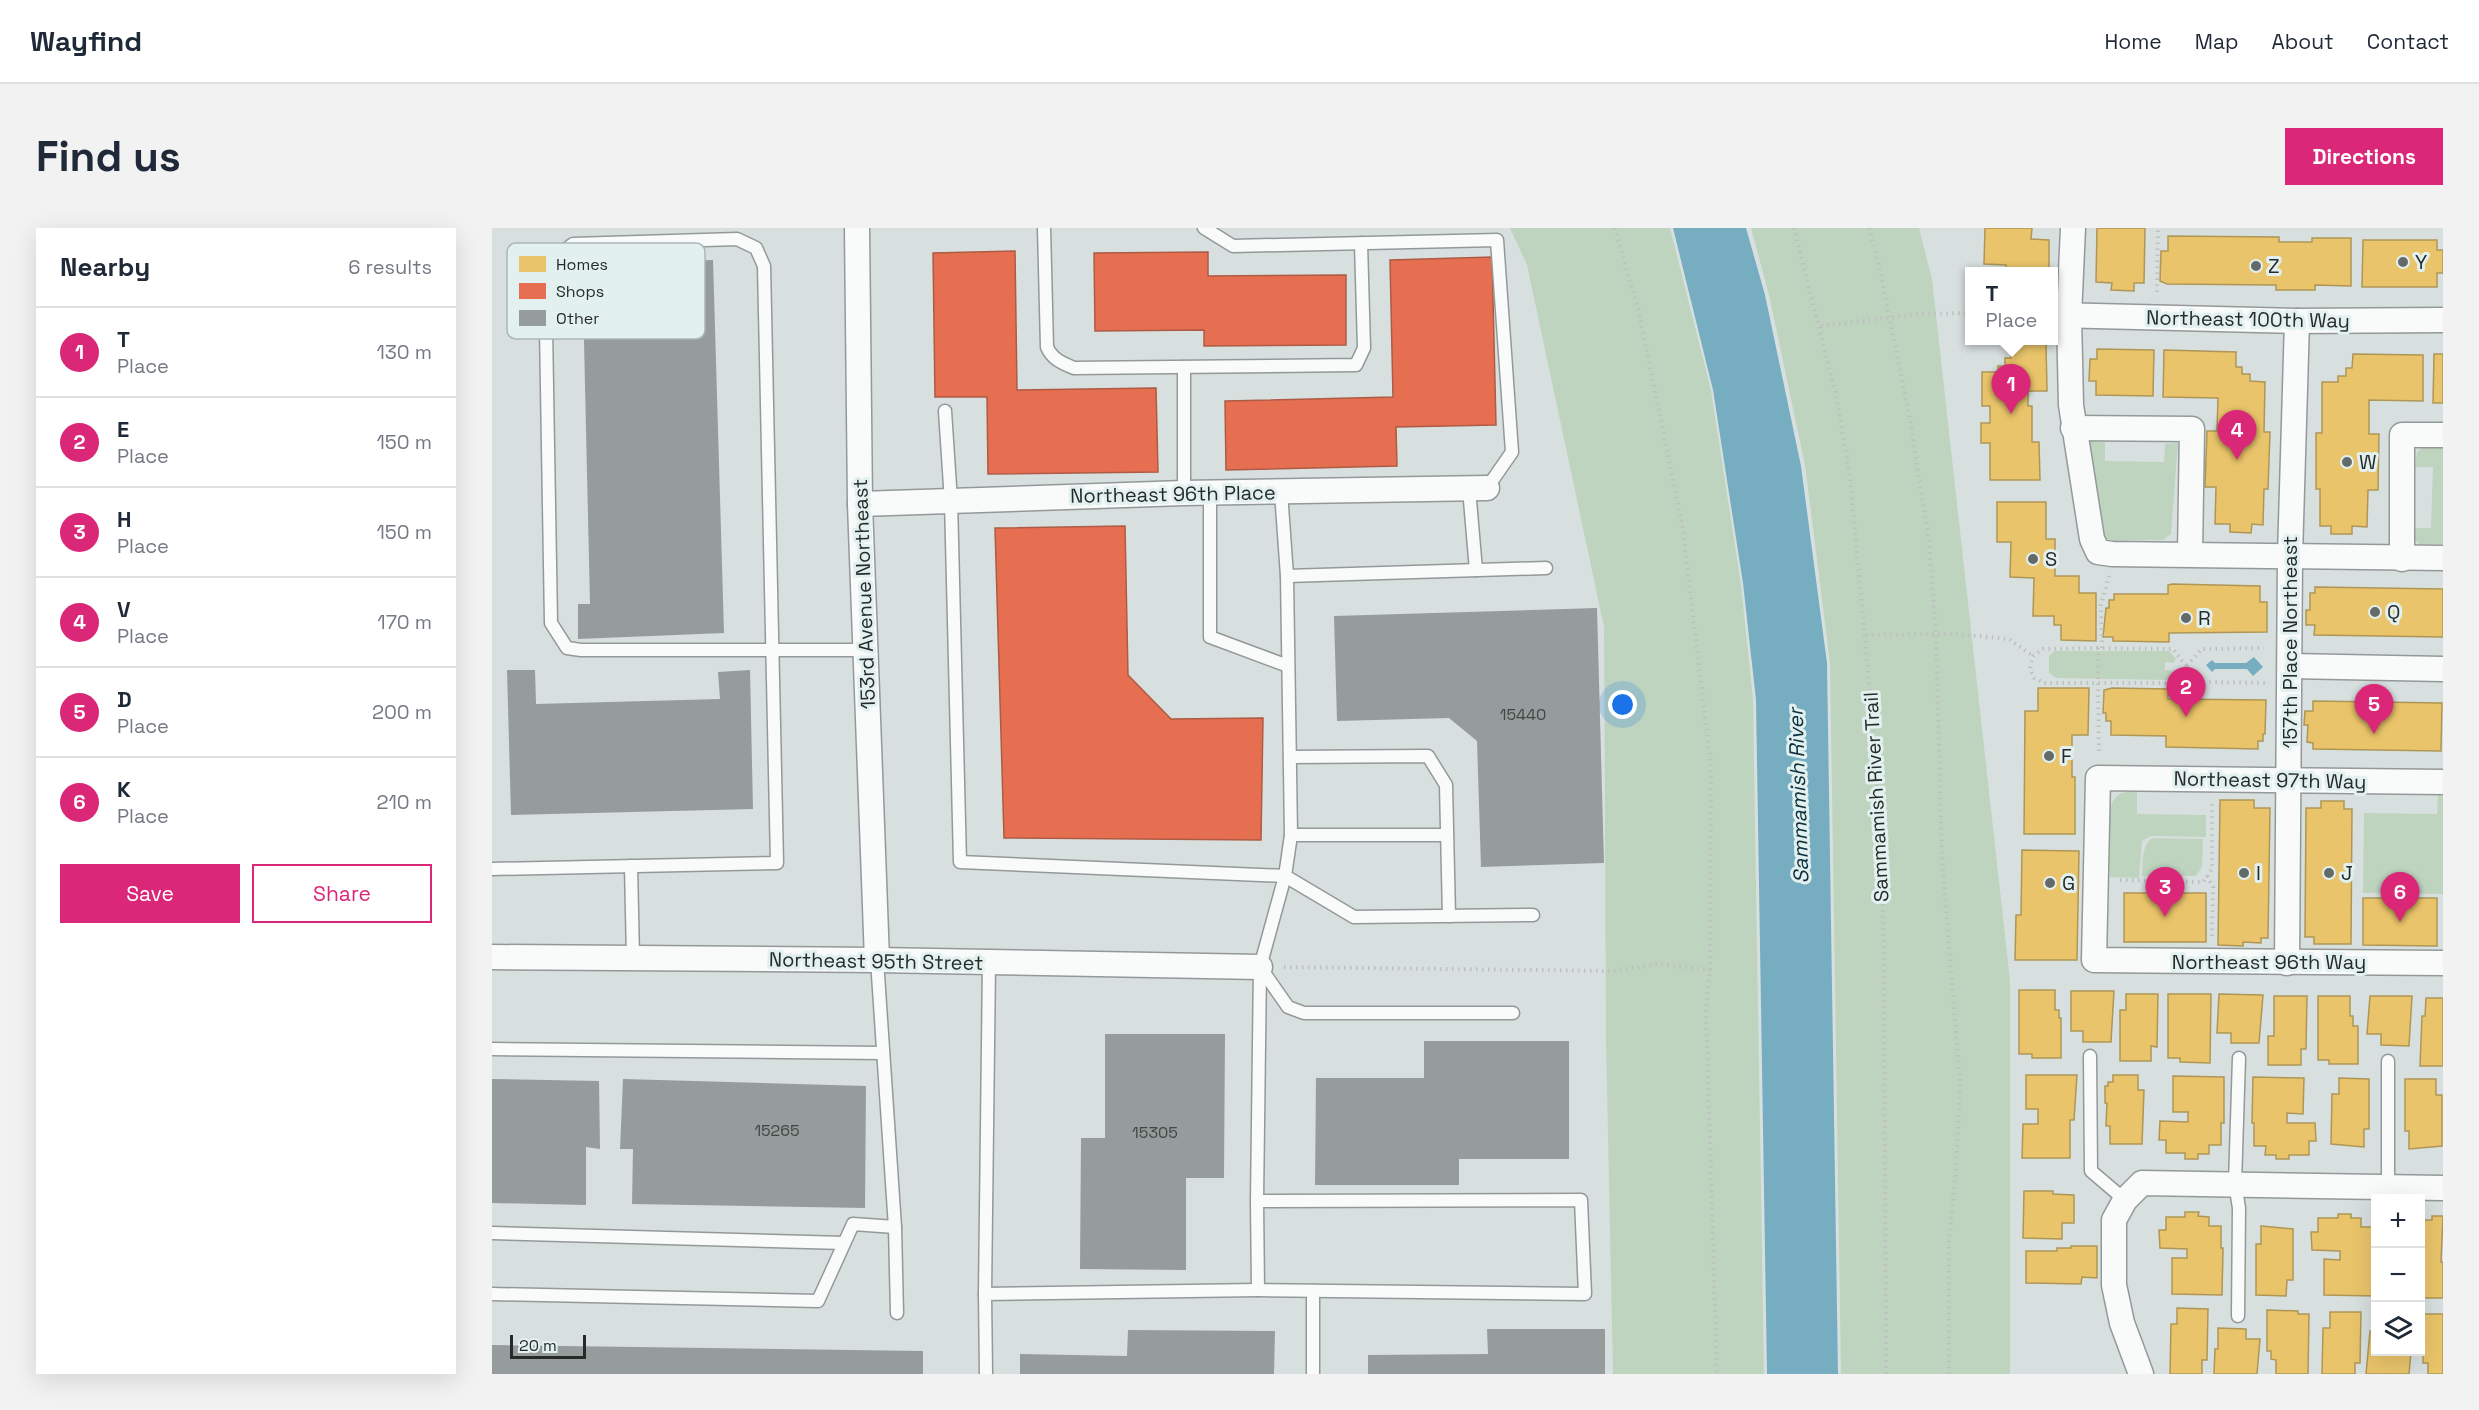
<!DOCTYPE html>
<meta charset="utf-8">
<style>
body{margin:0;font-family:"Space Grotesk",sans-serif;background:#f2f2f3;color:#1f2937}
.controls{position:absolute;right:18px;bottom:18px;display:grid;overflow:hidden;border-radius:0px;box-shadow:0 6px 24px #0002}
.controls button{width:54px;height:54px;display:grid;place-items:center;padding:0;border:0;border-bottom:2px solid #e0e1e3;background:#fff;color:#1f2937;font:30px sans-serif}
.scale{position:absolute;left:18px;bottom:15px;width:76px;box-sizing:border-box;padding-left:6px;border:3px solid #262b2a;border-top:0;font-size:16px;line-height:21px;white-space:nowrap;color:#262b2a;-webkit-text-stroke:4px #e2f1ef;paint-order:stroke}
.you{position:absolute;left:1131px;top:477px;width:21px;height:21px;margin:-15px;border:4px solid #fff;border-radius:50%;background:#1a73e8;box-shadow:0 0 0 9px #1a73e833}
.badge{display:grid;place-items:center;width:39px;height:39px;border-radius:50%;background:#db2777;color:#fff;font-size:20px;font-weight:700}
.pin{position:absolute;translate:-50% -50px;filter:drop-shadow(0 2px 3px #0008)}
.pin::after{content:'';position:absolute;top:32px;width:21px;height:18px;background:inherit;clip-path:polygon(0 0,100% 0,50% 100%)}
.popup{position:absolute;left:1473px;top:39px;width:93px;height:78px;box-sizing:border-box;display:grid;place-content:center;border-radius:0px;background:#fff;filter:drop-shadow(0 2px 4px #0005);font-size:20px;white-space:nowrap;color:#747a83}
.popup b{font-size:22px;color:#1f2937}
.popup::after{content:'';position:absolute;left:50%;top:100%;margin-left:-12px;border:12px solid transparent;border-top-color:#fff}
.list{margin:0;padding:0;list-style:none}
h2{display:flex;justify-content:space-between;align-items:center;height:78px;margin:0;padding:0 24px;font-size:26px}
h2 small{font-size:20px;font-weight:400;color:#747a83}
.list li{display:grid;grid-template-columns:39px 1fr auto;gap:18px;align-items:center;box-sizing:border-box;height:90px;padding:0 24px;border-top:2px solid #e0e1e3}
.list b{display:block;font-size:22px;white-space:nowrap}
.list p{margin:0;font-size:20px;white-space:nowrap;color:#747a83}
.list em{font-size:20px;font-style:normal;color:#747a83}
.actions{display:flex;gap:12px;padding:18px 24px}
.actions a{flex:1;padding:14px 0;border:2px solid #db2777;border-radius:0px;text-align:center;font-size:21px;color:#db2777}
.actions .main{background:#db2777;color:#fff}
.icon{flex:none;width:33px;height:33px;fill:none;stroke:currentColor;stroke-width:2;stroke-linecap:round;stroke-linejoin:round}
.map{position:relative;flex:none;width:1951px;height:1146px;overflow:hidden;border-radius:0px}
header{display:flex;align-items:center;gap:36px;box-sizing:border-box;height:84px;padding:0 30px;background:#fff;border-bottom:2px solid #e0e1e3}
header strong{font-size:28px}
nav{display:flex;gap:33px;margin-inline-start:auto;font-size:21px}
.intro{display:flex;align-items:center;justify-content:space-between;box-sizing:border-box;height:144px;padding:0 36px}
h1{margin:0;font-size:42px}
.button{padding:15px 27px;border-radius:0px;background:#db2777;color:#fff;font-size:21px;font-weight:700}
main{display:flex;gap:36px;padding:0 36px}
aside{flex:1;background:#fff;border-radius:0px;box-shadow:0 6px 24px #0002}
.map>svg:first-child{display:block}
.green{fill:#bed4bf}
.water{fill:#77adc1}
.homes{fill:#e9c46a;stroke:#ae9657;stroke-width:1.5}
.shops{fill:#e76f51;stroke:#ad5b45;stroke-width:1.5}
.building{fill:#969c9b}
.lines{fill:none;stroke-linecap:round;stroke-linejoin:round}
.service-casing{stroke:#939998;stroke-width:15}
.minor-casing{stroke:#939998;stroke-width:27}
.path{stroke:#bdc0bf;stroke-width:4;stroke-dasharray:1.5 4.5;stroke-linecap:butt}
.service{stroke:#f9fafa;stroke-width:12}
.minor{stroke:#f9fafa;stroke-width:24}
.poi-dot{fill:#646a69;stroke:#e2f1ef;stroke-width:2}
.labels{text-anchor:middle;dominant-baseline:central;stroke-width:6;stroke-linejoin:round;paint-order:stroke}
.number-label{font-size:16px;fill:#424746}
.poi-label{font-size:20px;fill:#262b2a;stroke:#e2f1ef;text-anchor:start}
.street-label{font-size:20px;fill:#262b2a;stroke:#e2f1ef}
.water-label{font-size:21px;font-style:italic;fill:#0e313e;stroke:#e2f1ef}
.key{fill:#e2f1ef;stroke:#aab6b4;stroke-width:1.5}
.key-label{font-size:16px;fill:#262b2a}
</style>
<header>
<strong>Wayfind</strong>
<nav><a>Home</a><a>Map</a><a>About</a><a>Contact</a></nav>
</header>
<div class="intro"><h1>Find us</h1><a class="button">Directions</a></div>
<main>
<aside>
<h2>Nearby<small>6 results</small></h2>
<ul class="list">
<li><span class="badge">1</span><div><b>T</b><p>Place</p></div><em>130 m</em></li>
<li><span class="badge">2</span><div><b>E</b><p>Place</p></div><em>150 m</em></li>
<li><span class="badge">3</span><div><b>H</b><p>Place</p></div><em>150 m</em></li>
<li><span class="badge">4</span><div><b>V</b><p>Place</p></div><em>170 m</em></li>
<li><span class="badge">5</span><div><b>D</b><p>Place</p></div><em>200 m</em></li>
<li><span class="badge">6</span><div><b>K</b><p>Place</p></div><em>210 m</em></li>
</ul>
<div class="actions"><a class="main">Save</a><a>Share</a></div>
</aside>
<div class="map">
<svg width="1951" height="1146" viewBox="0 0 1951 1146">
<rect width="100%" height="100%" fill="#d8e0df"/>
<g class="green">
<polygon points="1018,0 1178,0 1219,162 1249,357 1261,471 1272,1146 1121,1146 1114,811 1112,399 1035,37"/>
<polygon points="1259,0 1427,0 1440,51 1518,752 1518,1146 1349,1146 1338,435 1313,237 1277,67"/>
<polygon points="1596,213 1613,214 1613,233 1672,234 1673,216 1686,215 1679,306 1671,312 1617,312 1609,308"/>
<polygon points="1931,219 1951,219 1951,316 1927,316 1921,310 1920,300 1939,300 1941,239 1923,239 1925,224"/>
<polygon points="1562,423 1677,423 1684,431 1681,435 1673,434 1673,442 1682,443 1685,446 1677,452 1564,450 1557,445 1557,428"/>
<path d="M1645,563v23l69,1v22l-55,-1 -9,5 -3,37 -29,-1c0,-19 -7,-65 5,-79 6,-7 14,-6 22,-7z"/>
<polygon points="1946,567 1951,568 1951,666 1871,665 1872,585 1945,586"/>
<path d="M1660,610l51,1 -1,28 -6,9h-54c1,-12 -1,-30 10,-38z"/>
</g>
<g class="water">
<polygon points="1181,0 1254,0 1273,67 1309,238 1335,435 1346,1146 1275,1146 1264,472 1251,355 1221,162"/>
<polygon points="1762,429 1771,439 1761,448 1755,441 1723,441 1720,444 1714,437 1720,432 1723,435 1754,435"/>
</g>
<g class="homes">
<polygon points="1493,0 1540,0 1539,11 1557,12 1557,44 1514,44 1514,37 1492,36"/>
<polygon points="1605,0 1653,0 1652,55 1642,55 1642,63 1619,62 1620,55 1604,54"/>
<polygon points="1676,8 1787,9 1787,14 1820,14 1820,10 1859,10 1859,58 1823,57 1823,62 1784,62 1784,57 1675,56 1668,53 1669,23 1676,23"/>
<polygon points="1871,12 1945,12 1945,22 1951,22 1951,45 1945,45 1945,59 1870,59"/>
<polygon points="1519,116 1554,116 1555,163 1536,163 1536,178 1540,178 1540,214 1547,214 1548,252 1498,252 1498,215 1489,215 1489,195 1498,195 1498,178 1490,178 1490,144 1506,144 1506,138 1513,138 1513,130 1519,130"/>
<polygon points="1605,121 1662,122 1661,168 1604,167 1604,153 1597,153 1598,131 1605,131"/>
<polygon points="1672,122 1744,124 1744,139 1750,139 1750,146 1758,146 1758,153 1773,154 1772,204 1778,204 1776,261 1772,261 1771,297 1760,296 1759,305 1738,304 1738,296 1723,296 1724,259 1713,259 1715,203 1725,203 1726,170 1671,169"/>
<polygon points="1861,126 1931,127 1931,173 1877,172 1877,206 1887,206 1886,262 1876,262 1875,299 1860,298 1860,306 1839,306 1839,298 1828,298 1828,261 1824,261 1824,205 1830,205 1830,154 1846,154 1846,148 1854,148 1854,140 1860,140"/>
<polygon points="1942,126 1951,126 1951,175 1941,175"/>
<polygon points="1505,274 1554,274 1554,311 1563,311 1563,348 1587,348 1587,365 1604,365 1604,413 1569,412 1569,397 1562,397 1562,388 1541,388 1542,350 1518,349 1519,314 1505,314"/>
<polygon points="1680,356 1768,358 1768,374 1775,374 1775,404 1677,405 1677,414 1621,413 1621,409 1611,409 1614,380 1617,380 1617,372 1622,372 1622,366 1676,366 1676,357"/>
<polygon points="1823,359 1951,361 1951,409 1822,407 1823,397 1814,397 1814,382 1818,382 1818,365 1823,365"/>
<polygon points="1546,460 1597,460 1596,507 1580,507 1580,549 1583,549 1583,606 1532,606 1533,483 1546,483"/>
<polygon points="1620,460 1676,461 1676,471 1774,472 1773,506 1771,506 1771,513 1766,513 1766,521 1674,519 1674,508 1619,507 1619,493 1614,493 1614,485 1611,485 1612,462"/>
<polygon points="1821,473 1950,475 1949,523 1821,521 1821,515 1815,514 1816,497 1812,497 1813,483 1821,483"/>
<polygon points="1728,572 1762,572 1762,580 1778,580 1776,710 1769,710 1769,715 1751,714 1751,718 1726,717"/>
<polygon points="1829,573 1852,573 1852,581 1860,581 1859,716 1822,716 1822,709 1813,709 1814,580 1829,580"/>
<polygon points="1530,622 1587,623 1585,732 1523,732 1524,687 1529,687"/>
<rect x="1632" y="665" width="82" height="49"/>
<polygon points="1871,670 1945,670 1945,718 1871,717"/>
<polygon points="1527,762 1563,762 1563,782 1567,782 1567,790 1569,790 1569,830 1540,830 1540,826 1527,826"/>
<polygon points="1579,763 1622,763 1619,814 1591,814 1591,803 1579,803"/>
<polygon points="1634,766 1666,766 1665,819 1659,818 1659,833 1628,833 1628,782 1634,782"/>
<polygon points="1676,766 1719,766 1718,835 1688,834 1688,830 1676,830"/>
<polygon points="1727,766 1771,767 1767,815 1739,815 1739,805 1725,805"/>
<polygon points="1782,768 1815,768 1814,821 1809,821 1809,837 1776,837 1776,808 1782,808"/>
<polygon points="1826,768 1858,768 1858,788 1861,788 1861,798 1866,798 1866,836 1837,836 1837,832 1826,832"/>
<polygon points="1878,768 1920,768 1917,818 1889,817 1889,806 1875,806"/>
<polygon points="1934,770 1951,770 1951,838 1928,838 1930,788 1933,788"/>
<polygon points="1534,847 1585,847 1582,892 1578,892 1578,930 1530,930 1531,896 1546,896 1546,881 1534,881"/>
<polygon points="1621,847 1646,847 1646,862 1652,862 1650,916 1618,916 1618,898 1614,898 1615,875 1613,875 1613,858 1616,858 1616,854 1621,854"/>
<polygon points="1681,848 1732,849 1732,895 1729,895 1729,917 1717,917 1717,926 1706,926 1706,931 1693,931 1693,925 1674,925 1674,912 1667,912 1668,893 1696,894 1696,884 1681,884"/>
<polygon points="1761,849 1812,850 1811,886 1795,885 1795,895 1823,895 1824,913 1817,913 1817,927 1797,927 1797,931 1784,931 1784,927 1773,927 1774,918 1762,918 1762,895 1760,895"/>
<polygon points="1847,850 1877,851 1877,901 1872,901 1872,919 1839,916 1840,866 1847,866"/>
<polygon points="1913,851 1944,851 1944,867 1950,867 1950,918 1917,921 1917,903 1913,903"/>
<polygon points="1532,963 1561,963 1561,966 1582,967 1582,995 1570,995 1570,1011 1531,1010"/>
<polygon points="1693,984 1707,984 1706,988 1717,989 1717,998 1729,998 1729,1020 1731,1020 1730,1067 1680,1066 1680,1030 1695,1030 1695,1021 1668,1020 1667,1002 1674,1002 1674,989 1693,989"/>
<polygon points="1846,986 1859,986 1859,990 1869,990 1869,999 1881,999 1881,1022 1884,1022 1883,1068 1832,1067 1832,1031 1848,1032 1848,1023 1820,1022 1819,1004 1826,1004 1826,990 1846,990"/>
<polygon points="1940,988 1951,988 1949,1034 1951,1034 1951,1070 1928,1070 1929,992 1940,992"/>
<polygon points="1769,998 1801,1001 1801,1052 1795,1052 1794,1068 1764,1067 1764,1016 1769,1016"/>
<polygon points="1579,1018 1605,1018 1605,1050 1590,1049 1589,1056 1534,1055 1534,1023 1565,1023 1565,1020 1579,1020"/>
<polygon points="1685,1080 1716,1081 1715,1132 1710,1132 1710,1146 1678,1146 1679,1096 1685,1096"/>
<polygon points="1775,1082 1806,1083 1806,1086 1817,1086 1816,1146 1784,1146 1784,1132 1779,1131 1779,1123 1775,1123"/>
<polygon points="1838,1084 1869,1084 1868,1135 1863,1135 1863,1146 1830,1146 1831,1100 1838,1100"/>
<polygon points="1928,1086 1951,1086 1951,1146 1936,1146 1936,1135 1931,1135 1931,1126 1927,1126 1928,1124"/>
<polygon points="1726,1100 1754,1101 1754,1111 1768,1111 1765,1146 1722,1146 1723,1121 1726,1121"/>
<polygon points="1878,1103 1884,1103 1884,1124 1919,1124 1917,1146 1874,1146"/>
</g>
<g class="shops">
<polygon points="523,23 525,162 664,160 666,244 496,246 495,169 443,169 441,25"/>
<polygon points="716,24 716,48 854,47 854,117 712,118 712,102 603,103 602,25"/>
<polygon points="1000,29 1004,197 904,199 905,238 734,242 733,173 901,169 898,32"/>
<polygon points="633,298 636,447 679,491 771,490 769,612 512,610 503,300"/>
</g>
<g class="building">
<polygon points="221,32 232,405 86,411 86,376 98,376 91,69 77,69 80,35"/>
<polygon points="1105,380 1112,635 989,639 985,513 957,490 845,493 842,388"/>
<polygon points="15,442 43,442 44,476 228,471 226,444 258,442 261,581 19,587"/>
<polygon points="613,806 733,806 732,950 694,950 694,1042 588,1041 589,910 613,910"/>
<polygon points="932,813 1077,813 1077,931 967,931 967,957 823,957 824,850 932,850"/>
<polygon points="0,851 107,853 108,921 94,919 94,977 0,975"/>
<polygon points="131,851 374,858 373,980 140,976 141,921 128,921"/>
<polygon points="995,1101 1113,1101 1113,1146 876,1146 876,1127 996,1126"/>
<polygon points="636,1102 783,1103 782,1146 528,1146 528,1126 635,1128"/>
<polygon points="0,1117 431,1123 431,1146 0,1146"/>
</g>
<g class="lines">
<defs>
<g id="service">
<path d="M552,0l3,119c5,12 15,16 27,21l282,-3 8,-17 -3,-105"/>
<polyline points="712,0 741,18 1005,12 1020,224 995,260"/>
<polyline points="692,139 692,265"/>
<polyline points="453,183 459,273 468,634 793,648 768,739 765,973 766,1062 1093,1066 1089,972 765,973"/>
<polyline points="977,261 984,342"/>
<polyline points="789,264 795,348 1054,340"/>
<polyline points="718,265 718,409 796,438"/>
<polyline points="795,348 799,607 793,648 862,689 1041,687"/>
<polyline points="798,529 936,528 954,557 957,688"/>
<polyline points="799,607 955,607"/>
<polyline points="139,638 141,730"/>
<polyline points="0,641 285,635 272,38 264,20 245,11 81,16 65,28 53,41 59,395 75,420 89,422 374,422"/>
<polyline points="768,739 796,779 812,785 1021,785"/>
<polyline points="0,821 391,825"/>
<polyline points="1598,828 1599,943 1633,972"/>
<polyline points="1896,964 1896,833"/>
<polyline points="403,999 405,1085"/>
<polyline points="0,1005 352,1015"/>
<polyline points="821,1063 821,1146"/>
<polyline points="0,1066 326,1073 361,996 403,999 385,732"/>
<polyline points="493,1066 497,734"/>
<polyline points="1746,1088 1747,980 1743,955 1747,830"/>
<polyline points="494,1146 493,1066 766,1062"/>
</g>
<g id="minor">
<polyline points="365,0 368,276 385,732"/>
<polyline points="1581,0 1577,88 1579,177 1600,311 1606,324 1620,326 1951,330"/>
<polyline points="1563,87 1805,93 1951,92"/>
<polyline points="1581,200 1700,201 1698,326"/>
<polyline points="368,276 692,265 995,260"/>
<polyline points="1910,331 1910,207 1951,207"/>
<polyline points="1798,438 1951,441"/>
<polyline points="1951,554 1606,550 1602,732 1951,735"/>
<polyline points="0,729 385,732 768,739"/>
<polyline points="1795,735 1798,328 1805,93"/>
<polyline points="1649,1146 1630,1095 1622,1057 1622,992 1633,972 1650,955 1951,960"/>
</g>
</defs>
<use href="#service" class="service-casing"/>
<use href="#minor" class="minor-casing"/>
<g class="path">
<polyline points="1123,0 1147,85 1190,295 1219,538 1218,742 1214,783 1225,1146"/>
<polyline points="1302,0 1344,167 1358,249 1381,500 1389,615 1392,731 1394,1146"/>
<polyline points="1377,0 1387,38 1418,191 1437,314 1444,406 1450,630 1468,855 1464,942 1457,1011 1457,1146"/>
<polyline points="1665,64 1666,0"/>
<polyline points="1329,98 1428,86 1477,85"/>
<polyline points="1374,407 1463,406 1517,411 1541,428"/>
<polyline points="1606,420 1551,421 1541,428 1538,440 1542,450 1552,455 1606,455 1607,525"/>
<polyline points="1610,420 1609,377 1617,348"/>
<polyline points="1694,438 1710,454 1774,455"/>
<polyline points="1694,438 1681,421 1606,420 1606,455 1679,455 1710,421 1772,420"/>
<polyline points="1715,648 1721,659 1720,710"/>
<polyline points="1628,652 1711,654 1720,641 1720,576"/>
<polyline points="792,739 1119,743 1167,736 1218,742"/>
</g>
<use href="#service" class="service"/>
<use href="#minor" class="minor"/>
</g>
<g class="poi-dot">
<circle cx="1911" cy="34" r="6"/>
<circle cx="1764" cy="38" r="6"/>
<circle cx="1855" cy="234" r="6"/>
<circle cx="1541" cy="331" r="6"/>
<circle cx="1883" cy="384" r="6"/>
<circle cx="1694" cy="390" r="6"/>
<circle cx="1557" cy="528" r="6"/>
<circle cx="1752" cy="645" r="6"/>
<circle cx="1837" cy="645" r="6"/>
<circle cx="1558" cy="655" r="6"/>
</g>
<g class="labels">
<g class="number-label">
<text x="1031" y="486">15440</text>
<text x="285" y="902">15265</text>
<text x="663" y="904">15305</text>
</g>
<g class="poi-label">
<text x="1923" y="34">Y</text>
<text x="1776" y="38">Z</text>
<text x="1867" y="234">W</text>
<text x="1553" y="331">S</text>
<text x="1895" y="384">Q</text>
<text x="1706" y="390">R</text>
<text x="1569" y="528">F</text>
<text x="1764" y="645">I</text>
<text x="1849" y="645">J</text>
<text x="1570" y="655">G</text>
</g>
<g class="street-label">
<text transform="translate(1756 91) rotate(1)">Northeast 100th Way</text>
<text transform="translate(681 266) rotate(-1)">Northeast 96th Place</text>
<text transform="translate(372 366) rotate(-92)">153rd Avenue Northeast</text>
<text transform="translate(1798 414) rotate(-90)">157th Place Northeast</text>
<text transform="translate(1778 552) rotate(1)">Northeast 97th Way</text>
<text transform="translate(1384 569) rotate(-93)">Sammamish River Trail</text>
<text transform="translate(384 733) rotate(1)">Northeast 95th Street</text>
<text x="1777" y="734">Northeast 96th Way</text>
</g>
<g class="water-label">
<text transform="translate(1306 568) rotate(-92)">Sammamish River</text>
</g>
</g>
<rect x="15" y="15" width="198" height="96" rx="9" class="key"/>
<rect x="27" y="28" width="27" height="16" fill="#e9c46a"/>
<rect x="27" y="55" width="27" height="16" fill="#e76f51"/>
<rect x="27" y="82" width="27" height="16" fill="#969c9b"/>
<g class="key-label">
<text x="64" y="42">Homes</text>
<text x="64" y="69">Shops</text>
<text x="64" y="96">Other</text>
</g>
</svg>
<div class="controls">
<button>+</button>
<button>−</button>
<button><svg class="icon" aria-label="layers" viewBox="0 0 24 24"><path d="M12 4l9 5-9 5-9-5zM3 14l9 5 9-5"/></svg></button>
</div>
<div class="scale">20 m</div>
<div class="you"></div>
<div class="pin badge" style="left:1519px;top:186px">1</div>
<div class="popup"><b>T</b>Place</div>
<div class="pin badge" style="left:1694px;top:489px">2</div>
<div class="pin badge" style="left:1673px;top:689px">3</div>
<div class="pin badge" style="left:1745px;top:232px">4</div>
<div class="pin badge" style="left:1882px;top:506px">5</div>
<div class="pin badge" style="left:1908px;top:694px">6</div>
</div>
</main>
